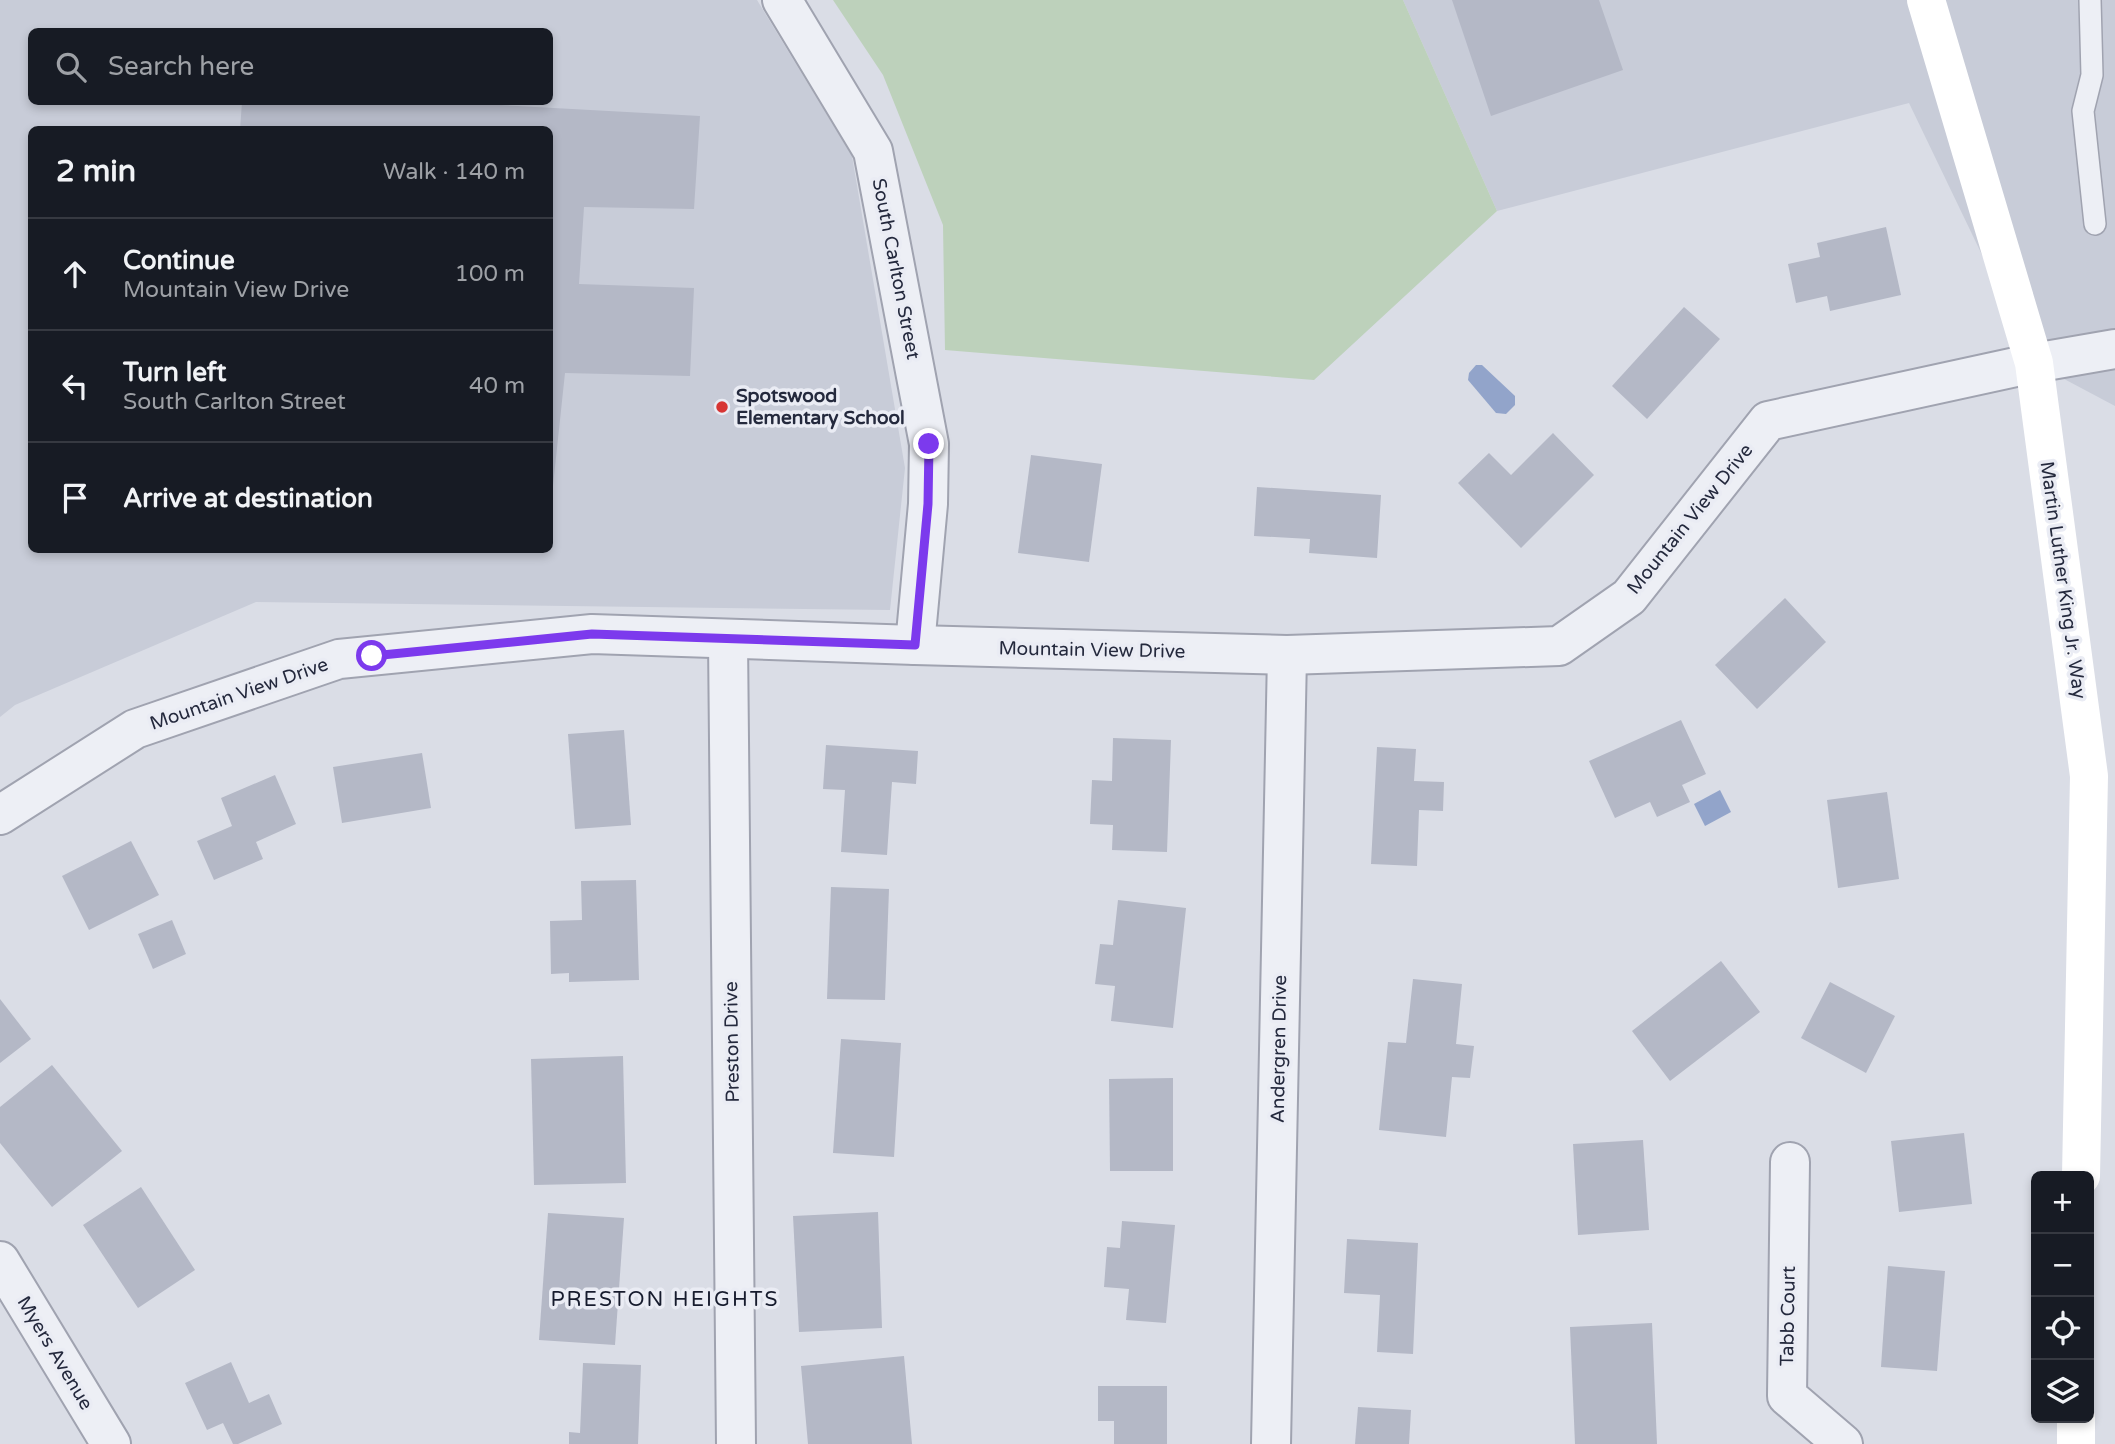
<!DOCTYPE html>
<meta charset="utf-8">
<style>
body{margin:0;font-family:"Varela Round",sans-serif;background:#20242c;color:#f1f3f6}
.controls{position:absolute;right:21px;bottom:21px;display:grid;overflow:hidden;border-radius:10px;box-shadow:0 4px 10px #0003}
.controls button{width:63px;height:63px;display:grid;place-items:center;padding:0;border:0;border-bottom:2px solid #363941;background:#171b24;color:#f1f3f6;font:35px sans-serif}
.stop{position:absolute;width:21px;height:21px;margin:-16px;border:5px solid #7c3aed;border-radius:50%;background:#fff}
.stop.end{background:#7c3aed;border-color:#fff;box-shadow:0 2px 7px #0008}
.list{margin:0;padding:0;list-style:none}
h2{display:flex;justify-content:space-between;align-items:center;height:91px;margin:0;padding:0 28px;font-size:30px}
h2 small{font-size:23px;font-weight:400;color:#9ea1a6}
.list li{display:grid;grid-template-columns:46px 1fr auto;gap:21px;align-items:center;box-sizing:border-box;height:112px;padding:0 28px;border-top:2px solid #363941}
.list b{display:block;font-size:26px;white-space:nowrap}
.list p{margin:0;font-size:23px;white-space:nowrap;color:#9ea1a6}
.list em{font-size:23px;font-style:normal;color:#9ea1a6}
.icon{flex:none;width:38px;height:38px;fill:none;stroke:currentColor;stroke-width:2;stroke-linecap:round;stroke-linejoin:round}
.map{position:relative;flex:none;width:2115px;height:1444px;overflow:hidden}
.search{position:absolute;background:#171b24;box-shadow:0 4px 10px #0003;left:28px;top:28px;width:525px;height:77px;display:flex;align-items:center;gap:18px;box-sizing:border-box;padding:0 24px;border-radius:10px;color:#9ea1a6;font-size:26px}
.panel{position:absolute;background:#171b24;box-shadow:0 4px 10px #0003;left:28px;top:126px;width:525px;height:427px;border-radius:10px}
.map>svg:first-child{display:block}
.built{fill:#c8ccd8;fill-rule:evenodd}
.green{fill:#bdd1bb}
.water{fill:#92a4ca}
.building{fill:#b4b8c6}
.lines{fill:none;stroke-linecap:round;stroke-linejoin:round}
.lane-casing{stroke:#a0a3b0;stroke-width:24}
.street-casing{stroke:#a0a3b0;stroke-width:42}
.lane{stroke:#edeff5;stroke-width:21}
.street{stroke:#edeff5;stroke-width:38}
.secondary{stroke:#fff;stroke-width:38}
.route{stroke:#7c3aed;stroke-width:9}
.poi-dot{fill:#d73534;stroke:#eaecf4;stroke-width:2.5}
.labels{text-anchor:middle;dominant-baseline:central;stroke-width:7;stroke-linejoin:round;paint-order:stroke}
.street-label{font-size:19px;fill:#24293d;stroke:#eaecf4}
.poi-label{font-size:19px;font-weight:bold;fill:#24293d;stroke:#eaecf4;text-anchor:start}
.neighbourhood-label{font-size:21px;letter-spacing:2px;fill:#161b2d;stroke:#eaecf4}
</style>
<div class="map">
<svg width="2115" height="1444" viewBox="0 0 2115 1444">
<rect width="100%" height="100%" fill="#dadde6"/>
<g class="built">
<path d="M0,0h757l95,156 53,312 -15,142 -634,-8 -241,103 -15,12zM32,32h518v70h-518zM32,130h518v420h-518z"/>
<polygon points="1403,0 2115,0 2115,406 2034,363 1909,103 1497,211"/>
</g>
<polygon class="green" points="833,0 1403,0 1497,211 1314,380 945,350 943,225 883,75"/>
<g class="water">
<polygon points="1476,365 1482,365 1515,396 1515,405 1506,414 1496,413 1468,380 1469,373"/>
<polygon points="1720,790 1731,812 1705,826 1694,804"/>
</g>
<g class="building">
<polygon points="1452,0 1599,0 1623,70 1491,116"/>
<polygon points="242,102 447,102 700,116 694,209 584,207 579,284 694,288 690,376 565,373 552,495 550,495 550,130 240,130"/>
<polygon points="1886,227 1901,295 1830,311 1827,296 1796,303 1788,264 1820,257 1817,243"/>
<polygon points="1684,307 1720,339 1647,419 1612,386"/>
<polygon points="1553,433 1594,475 1521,548 1458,483 1489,453 1511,475"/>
<polygon points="1031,455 1102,464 1089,562 1018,553"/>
<polygon points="1257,487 1381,495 1377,558 1309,553 1310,539 1254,536"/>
<polygon points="1785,598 1826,642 1757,709 1715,665"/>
<polygon points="1681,720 1706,774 1682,785 1690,802 1657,817 1650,802 1615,818 1589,761"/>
<polygon points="624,730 631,825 575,829 568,734"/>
<polygon points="1113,738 1171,740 1167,852 1112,850 1113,825 1090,824 1092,780 1112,781"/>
<polygon points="826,745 918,751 916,784 892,782 887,855 841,852 845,790 823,789"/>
<polygon points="1377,747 1416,749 1414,781 1444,782 1443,811 1419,810 1417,866 1371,864"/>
<polygon points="422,753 431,808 342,823 333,767"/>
<polygon points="275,775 296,824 256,842 263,859 214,880 197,841 232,826 221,798"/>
<polygon points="1887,792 1899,879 1838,888 1827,800"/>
<polygon points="131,841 159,895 89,930 62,876"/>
<polygon points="636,880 639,980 569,982 569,973 551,974 550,921 582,920 581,881"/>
<polygon points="831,887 889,889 885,1000 827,999"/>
<polygon points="1118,900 1186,908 1173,1028 1111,1021 1115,986 1095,984 1100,944 1113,945"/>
<polygon points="172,920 186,954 153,969 138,934"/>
<polygon points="1721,961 1760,1012 1670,1081 1632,1031"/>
<polygon points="1413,979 1462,984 1456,1044 1474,1046 1470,1078 1452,1077 1446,1137 1379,1130 1388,1042 1406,1043"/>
<polygon points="1830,982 1895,1016 1866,1073 1801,1038"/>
<polygon points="0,999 31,1039 0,1063"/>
<polygon points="841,1039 901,1043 894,1157 833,1153"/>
<polygon points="623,1056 626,1183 534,1185 531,1059"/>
<polygon points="52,1065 122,1151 52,1207 0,1143 0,1107"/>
<polygon points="1173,1078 1173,1171 1110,1171 1109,1079"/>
<polygon points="1964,1133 1972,1204 1899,1212 1891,1141"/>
<polygon points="1643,1140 1649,1230 1578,1235 1573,1144"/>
<polygon points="141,1187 195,1270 138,1308 83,1225"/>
<polygon points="878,1212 882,1328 799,1332 793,1216"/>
<polygon points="548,1213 624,1218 615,1345 539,1340"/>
<polygon points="1122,1221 1175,1225 1166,1323 1126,1320 1129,1289 1104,1287 1107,1247 1120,1248"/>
<polygon points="1347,1239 1418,1243 1413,1354 1377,1352 1380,1295 1344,1293"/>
<polygon points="1888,1266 1945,1271 1937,1371 1881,1367"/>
<polygon points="1652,1323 1657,1444 1575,1444 1570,1327"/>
<polygon points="904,1356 912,1444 808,1444 801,1366"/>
<polygon points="231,1362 249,1403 269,1394 282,1424 238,1444 233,1444 223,1423 207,1430 185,1383"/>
<polygon points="583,1363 641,1365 638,1444 569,1444 569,1432 580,1433"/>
<polygon points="1098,1386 1167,1386 1167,1444 1114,1444 1114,1421 1098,1421"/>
<polygon points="1358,1407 1411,1410 1409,1444 1355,1444"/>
</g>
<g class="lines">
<defs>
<polyline id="lane" points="2090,0 2092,75 2083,111 2095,224"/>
<g id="street">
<polyline points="782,0 873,151 929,444 928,504 915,645"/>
<polyline points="728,640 736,1444"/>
<polyline points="0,815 135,729 339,659 592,634 915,645 1287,655 1559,646 1629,597 1768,421 2034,363 2115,349"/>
<polyline points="1790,1162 1787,1396 1843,1444"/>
<polyline points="0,1261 111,1444"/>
<polyline points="1271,1444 1287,655"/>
</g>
</defs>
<use href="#lane" class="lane-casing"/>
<use href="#street" class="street-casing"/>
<use href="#lane" class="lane"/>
<use href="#street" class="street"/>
<g class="secondary">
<polyline points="1926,0 2034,363 2089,776 2081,1176"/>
<polyline points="2076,1444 2076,1418"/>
</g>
</g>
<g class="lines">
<polyline class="route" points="372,656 592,634 915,645 928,504 929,444"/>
</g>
<circle class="poi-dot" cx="722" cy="407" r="7"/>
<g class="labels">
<g class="street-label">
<text transform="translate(896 269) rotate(79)">South Carlton Street</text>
<text transform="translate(1690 519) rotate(-51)">Mountain View Drive</text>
<text transform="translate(2063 580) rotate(82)">Martin Luther King Jr. Way</text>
<text transform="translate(1092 650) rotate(1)">Mountain View Drive</text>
<text transform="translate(239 694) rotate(-19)">Mountain View Drive</text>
<text transform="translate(732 1042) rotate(-91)">Preston Drive</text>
<text transform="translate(1279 1049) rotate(-89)">Andergren Drive</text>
<text transform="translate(1788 1316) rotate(-89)">Tabb Court</text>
<text transform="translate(55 1353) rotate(59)">Myers Avenue</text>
</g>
<g class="poi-label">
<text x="736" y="396">Spotswood<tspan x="736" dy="22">Elementary School</tspan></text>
</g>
<g class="neighbourhood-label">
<text x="665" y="1299">PRESTON HEIGHTS</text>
</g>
</g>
</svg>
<div class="controls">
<button>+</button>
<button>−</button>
<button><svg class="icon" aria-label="locate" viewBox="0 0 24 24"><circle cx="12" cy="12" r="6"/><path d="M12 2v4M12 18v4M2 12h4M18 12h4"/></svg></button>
<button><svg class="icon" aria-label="layers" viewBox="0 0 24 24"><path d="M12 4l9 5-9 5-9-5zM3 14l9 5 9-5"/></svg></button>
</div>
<div class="stop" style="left:372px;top:656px"></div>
<div class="stop end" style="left:929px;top:444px"></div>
<div class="search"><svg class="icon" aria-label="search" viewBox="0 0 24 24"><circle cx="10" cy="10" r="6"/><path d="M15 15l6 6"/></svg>Search here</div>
<section class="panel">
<h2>2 min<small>Walk · 140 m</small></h2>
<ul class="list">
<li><svg class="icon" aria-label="ahead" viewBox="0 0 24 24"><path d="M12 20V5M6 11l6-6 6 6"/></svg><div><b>Continue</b><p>Mountain View Drive</p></div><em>100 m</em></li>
<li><svg class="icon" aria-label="left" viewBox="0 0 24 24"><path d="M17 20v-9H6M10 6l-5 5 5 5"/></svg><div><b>Turn left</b><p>South Carlton Street</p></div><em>40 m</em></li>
<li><svg class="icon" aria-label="arrive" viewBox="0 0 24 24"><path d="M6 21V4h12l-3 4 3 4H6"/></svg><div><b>Arrive at destination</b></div></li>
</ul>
</section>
</div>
